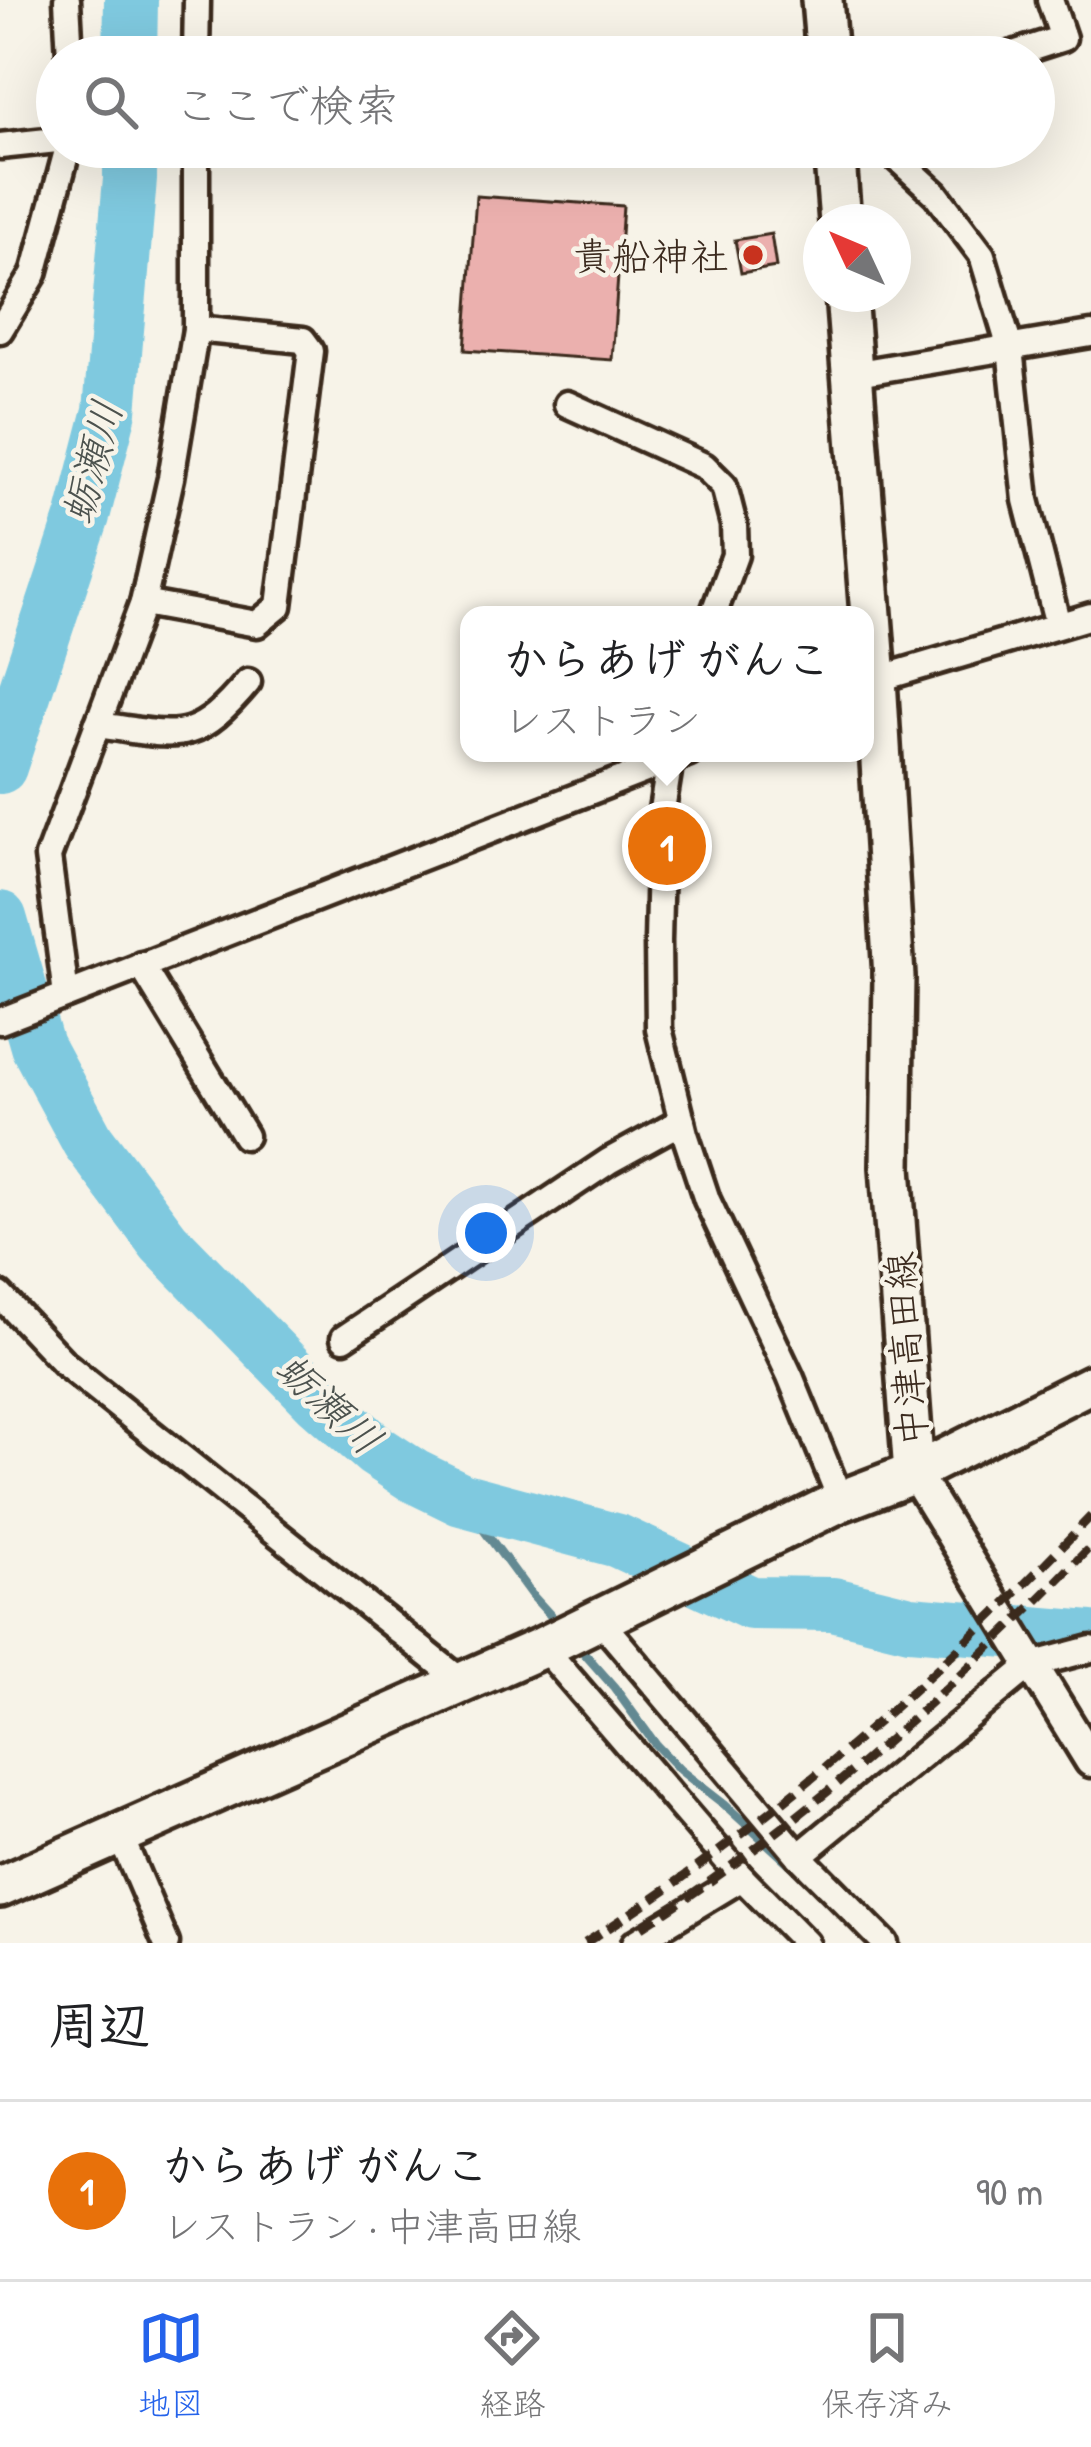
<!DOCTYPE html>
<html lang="ja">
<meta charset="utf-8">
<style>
body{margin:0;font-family:"Patrick Hand","Klee One",sans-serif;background:#f6f6f6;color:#202124}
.compass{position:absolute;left:803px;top:204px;width:108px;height:108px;border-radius:50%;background:#fff;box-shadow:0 12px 48px #0002;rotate:314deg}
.you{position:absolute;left:486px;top:1233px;width:42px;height:42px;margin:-30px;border:9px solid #fff;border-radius:50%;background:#1a73e8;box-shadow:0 0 0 18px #1a73e833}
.badge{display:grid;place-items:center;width:78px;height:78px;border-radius:50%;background:#2563eb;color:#fff;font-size:39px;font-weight:700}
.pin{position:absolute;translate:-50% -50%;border:6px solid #fff;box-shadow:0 3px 12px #0006}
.popup{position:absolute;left:460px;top:606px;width:414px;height:156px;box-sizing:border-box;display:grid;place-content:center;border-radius:24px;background:#fff;filter:drop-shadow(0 3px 9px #0005);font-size:39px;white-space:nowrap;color:#757577}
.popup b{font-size:45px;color:#202124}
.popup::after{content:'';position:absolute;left:50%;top:100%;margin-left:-24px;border:24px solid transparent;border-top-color:#fff}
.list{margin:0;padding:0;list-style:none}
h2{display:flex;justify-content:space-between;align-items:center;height:156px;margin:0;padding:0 48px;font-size:51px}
h2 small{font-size:39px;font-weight:400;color:#757577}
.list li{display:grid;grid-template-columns:78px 1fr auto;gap:36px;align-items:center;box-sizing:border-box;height:180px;padding:0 48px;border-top:3px solid #e0e0e0}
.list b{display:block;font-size:45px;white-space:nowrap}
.list p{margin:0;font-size:39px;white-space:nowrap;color:#757577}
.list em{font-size:39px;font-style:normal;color:#757577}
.icon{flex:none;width:66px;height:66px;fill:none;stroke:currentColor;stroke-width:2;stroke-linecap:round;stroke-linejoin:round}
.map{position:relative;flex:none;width:1091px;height:1943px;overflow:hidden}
.search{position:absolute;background:#fff;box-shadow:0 12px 48px #0002;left:36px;right:36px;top:36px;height:132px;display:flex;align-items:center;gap:30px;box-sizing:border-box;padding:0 42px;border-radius:66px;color:#757577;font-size:45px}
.sheet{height:336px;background:#fff}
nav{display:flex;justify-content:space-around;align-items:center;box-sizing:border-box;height:168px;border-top:3px solid #e0e0e0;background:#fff;font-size:33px;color:#757577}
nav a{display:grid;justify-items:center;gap:6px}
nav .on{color:#2563eb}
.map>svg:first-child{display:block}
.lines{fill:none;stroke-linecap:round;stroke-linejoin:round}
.stream{stroke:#648992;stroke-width:9}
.river{stroke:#7fc9df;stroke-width:54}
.building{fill:#ebb0ae;stroke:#3b2a1e;stroke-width:3}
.minor-casing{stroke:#3b2a1e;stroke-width:33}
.tertiary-casing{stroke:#3b2a1e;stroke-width:39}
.secondary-casing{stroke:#3b2a1e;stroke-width:45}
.primary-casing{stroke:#3b2a1e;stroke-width:48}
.minor{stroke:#f7f3e8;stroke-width:24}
.tertiary{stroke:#f7f3e8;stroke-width:30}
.secondary{stroke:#f7f3e8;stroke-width:36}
.primary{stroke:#f7f3e8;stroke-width:39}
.rail{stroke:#3b2a1e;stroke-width:9;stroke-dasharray:18 9;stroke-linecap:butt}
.poi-dot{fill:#c8321e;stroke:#f7f3e8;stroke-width:4.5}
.labels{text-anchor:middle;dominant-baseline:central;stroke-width:9;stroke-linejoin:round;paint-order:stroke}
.poi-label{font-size:39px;fill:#3b2a1e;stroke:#f7f3e8;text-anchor:end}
.street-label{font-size:39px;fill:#3b2a1e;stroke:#f7f3e8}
.water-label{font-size:42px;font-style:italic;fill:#4c524e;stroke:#f7f3e8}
</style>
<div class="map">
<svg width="1091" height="1943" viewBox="0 0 1091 1943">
<rect width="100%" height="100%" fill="#f7f3e8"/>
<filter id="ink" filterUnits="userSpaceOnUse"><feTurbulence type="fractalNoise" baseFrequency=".00833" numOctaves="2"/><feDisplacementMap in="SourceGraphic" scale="24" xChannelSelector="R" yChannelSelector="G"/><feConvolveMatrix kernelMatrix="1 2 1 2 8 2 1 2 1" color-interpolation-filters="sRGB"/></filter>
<g filter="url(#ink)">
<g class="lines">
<g class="stream">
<polyline points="0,717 22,702"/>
<polyline points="461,1499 531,1594 562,1628"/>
<polyline points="577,1645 614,1687 656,1745 680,1770 725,1805 803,1876"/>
</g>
<g class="river">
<polyline points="130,57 131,0"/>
<polyline points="0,767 83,516 110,411 130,179 130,147"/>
<polyline points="0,918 37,1046 88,1141 164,1242 318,1400 376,1451 414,1476 461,1499 618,1541 751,1603 833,1604 910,1623 1091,1638"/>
</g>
</g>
<g class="building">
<polygon points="476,196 623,206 612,360 465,350"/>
<polygon points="771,234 776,267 741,273 735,240"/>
</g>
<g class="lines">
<defs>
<g id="minor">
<polyline points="67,0 70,57"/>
<polyline points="196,57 197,0"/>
<polyline points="1004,57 1063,38 1050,0"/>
<polyline points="0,146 57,140"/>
<polyline points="885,147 936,194 982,255 1010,348 1026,500 1058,625"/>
<polyline points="0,330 34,274 68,147"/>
<polyline points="852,374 1091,334"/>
<polyline points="567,404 704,466 724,486 734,525 735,555 713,615"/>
<polyline points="143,603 257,624 279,606 311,351 303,340 196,329"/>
<polyline points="865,683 1091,616"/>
<path d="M97,725c80,10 95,24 151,-43"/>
<polyline points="671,753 661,816 658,941 659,1029 685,1134 707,1200 790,1376 841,1501"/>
<polyline points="141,965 245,1136"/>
<polyline points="66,995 48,857 143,603 171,478 196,329 196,147"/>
<polyline points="0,1021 689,753"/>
<polyline points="0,1295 65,1364 464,1683"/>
<polyline points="344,1338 609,1161 682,1121"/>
<polyline points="598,1618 799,1856 885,1943"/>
<polyline points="543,1647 742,1878 806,1943"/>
<polyline points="120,1835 166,1943"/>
<polyline points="799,1856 1031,1665 1091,1649"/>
<polyline points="635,1943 742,1878"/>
</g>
<polyline id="tertiary" points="914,1473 1091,1761"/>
<polyline id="secondary" points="914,1473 1091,1384"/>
<g id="primary">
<polyline points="822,0 827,57"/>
<polyline points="834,147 840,222"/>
<polyline points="0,1887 543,1647 841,1501 914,1473 891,1167 894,977 876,679 846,294"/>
</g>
</defs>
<use href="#minor" class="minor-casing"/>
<use href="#tertiary" class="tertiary-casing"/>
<use href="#secondary" class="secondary-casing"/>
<use href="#primary" class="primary-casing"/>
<use href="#minor" class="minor"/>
<use href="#tertiary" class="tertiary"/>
<use href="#secondary" class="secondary"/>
<use href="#primary" class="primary"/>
<g class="rail">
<path d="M642,1927c166,-106 312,-240 449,-381"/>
<path d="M585,1943c189,-119 352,-266 506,-427"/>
</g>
</g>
</g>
<circle class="poi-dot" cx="753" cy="255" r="12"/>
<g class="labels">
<g class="poi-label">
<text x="729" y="255">貴船神社</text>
</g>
<g class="street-label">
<text transform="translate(905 1349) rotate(-94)">中津高田線</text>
</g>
<g class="water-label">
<text transform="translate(91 462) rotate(-75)">蛎瀬川</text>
<text transform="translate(330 1403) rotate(43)">蛎瀬川</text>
</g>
</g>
</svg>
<svg class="compass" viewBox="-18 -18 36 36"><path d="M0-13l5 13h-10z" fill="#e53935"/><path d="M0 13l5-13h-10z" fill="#757577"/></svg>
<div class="you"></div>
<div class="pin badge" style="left:667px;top:846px;background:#e8710a">1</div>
<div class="popup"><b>からあげ がんこ</b>レストラン</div>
<div class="search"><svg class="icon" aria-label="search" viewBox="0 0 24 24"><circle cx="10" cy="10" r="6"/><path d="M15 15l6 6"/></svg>ここで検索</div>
</div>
<section class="sheet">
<h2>周辺<small></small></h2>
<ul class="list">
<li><span class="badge" style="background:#e8710a">1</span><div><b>からあげ がんこ</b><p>レストラン · 中津高田線</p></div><em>90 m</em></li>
</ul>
</section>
<nav>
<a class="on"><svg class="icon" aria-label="map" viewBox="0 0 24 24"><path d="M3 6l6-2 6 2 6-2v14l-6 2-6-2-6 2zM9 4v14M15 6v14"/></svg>地図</a>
<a><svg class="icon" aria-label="directions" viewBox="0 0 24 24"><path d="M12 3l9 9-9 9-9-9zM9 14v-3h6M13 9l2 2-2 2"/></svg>経路</a>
<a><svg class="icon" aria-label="saved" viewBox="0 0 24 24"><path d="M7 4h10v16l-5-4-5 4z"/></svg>保存済み</a>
</nav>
